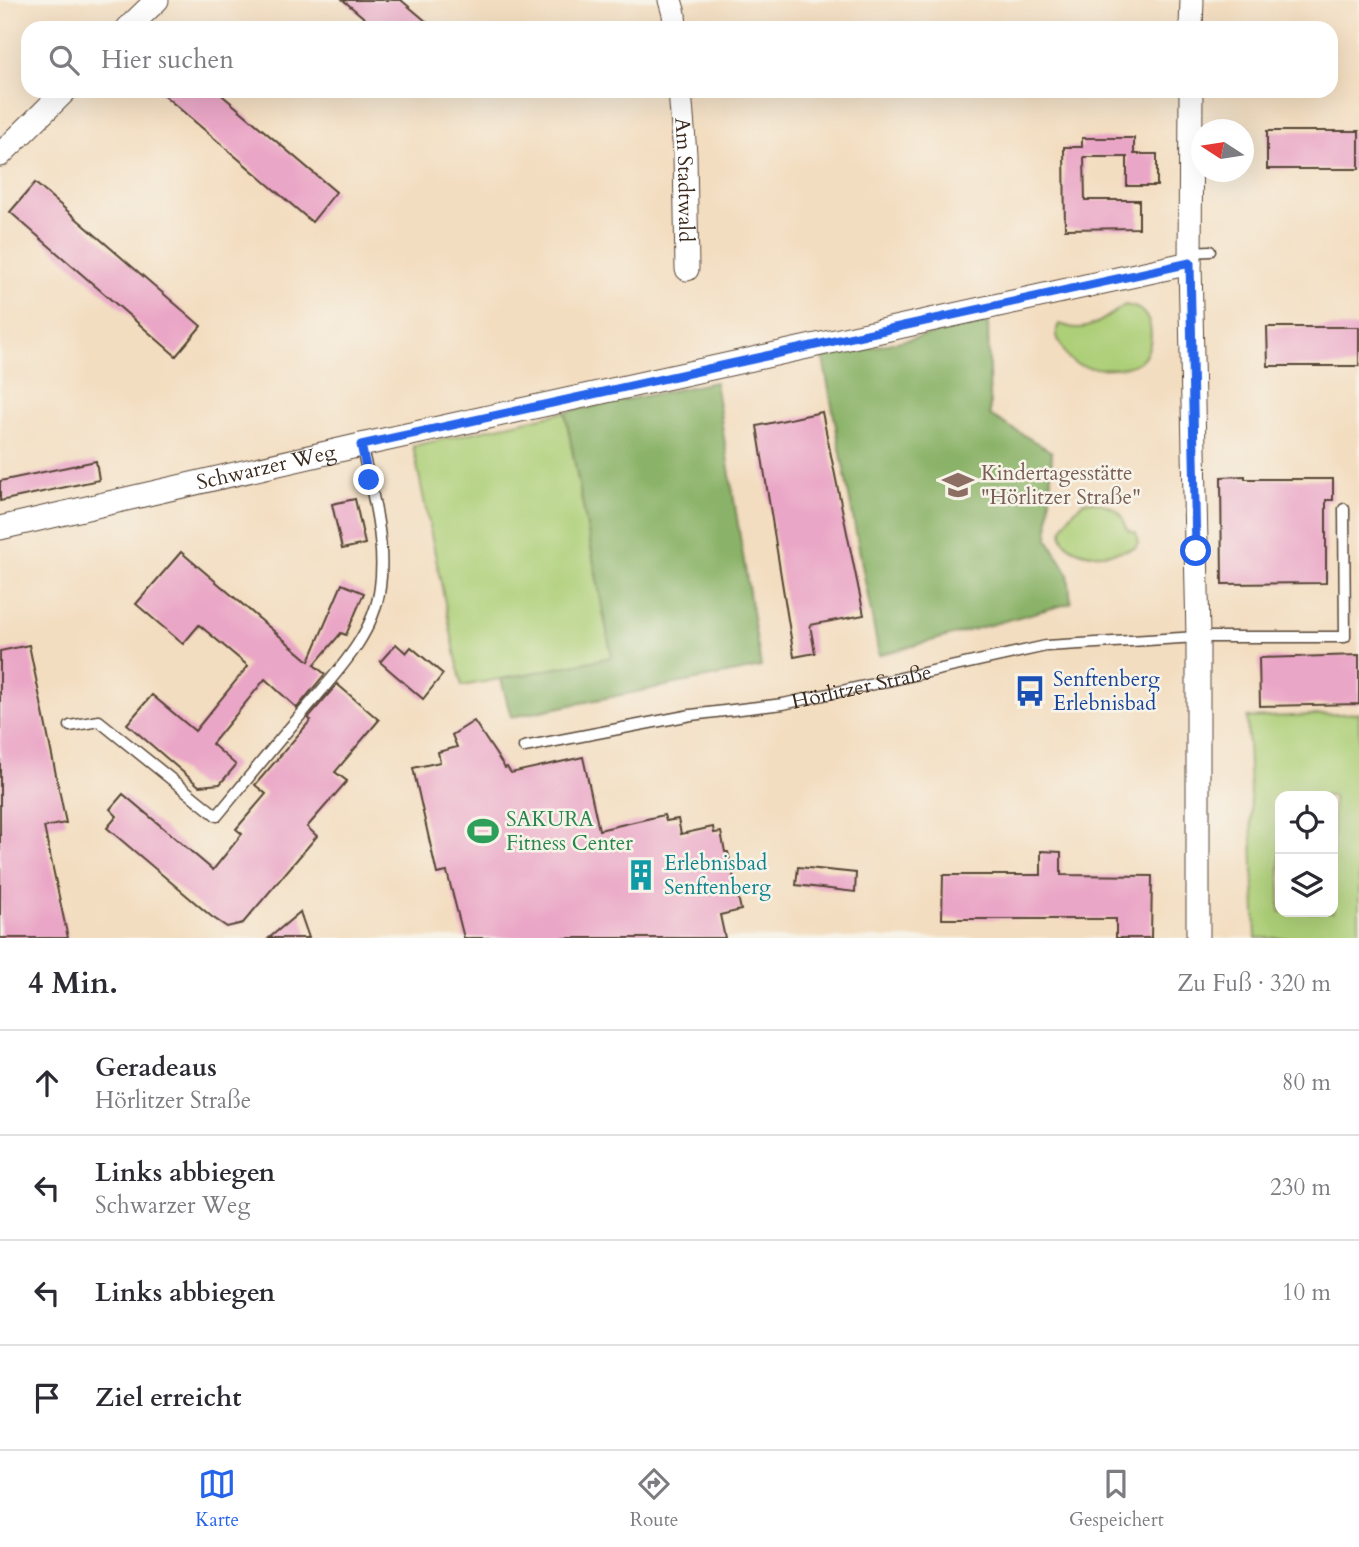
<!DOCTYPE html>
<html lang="de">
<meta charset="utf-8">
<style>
body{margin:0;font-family:Cardo,serif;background:#f7f7f7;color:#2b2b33}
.controls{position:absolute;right:21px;bottom:21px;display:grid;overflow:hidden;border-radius:14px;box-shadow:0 7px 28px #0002}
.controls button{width:63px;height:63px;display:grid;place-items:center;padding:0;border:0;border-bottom:2px solid #e1e1e2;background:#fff;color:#2b2b33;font:35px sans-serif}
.compass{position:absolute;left:1191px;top:119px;width:63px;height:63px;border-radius:50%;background:#fff;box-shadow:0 7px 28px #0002;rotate:282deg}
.stop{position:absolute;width:21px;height:21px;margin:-16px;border:5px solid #2563eb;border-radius:50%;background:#fff}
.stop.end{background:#2563eb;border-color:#fff;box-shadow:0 2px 7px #0008}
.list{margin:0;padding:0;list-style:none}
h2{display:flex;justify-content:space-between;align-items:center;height:91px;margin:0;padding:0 28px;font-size:30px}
h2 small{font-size:23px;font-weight:400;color:#7c7c81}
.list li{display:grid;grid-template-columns:46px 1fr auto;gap:21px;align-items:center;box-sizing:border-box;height:105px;padding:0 28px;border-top:2px solid #e1e1e2}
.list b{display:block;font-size:26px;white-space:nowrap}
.list p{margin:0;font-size:23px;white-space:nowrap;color:#7c7c81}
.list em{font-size:23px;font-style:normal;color:#7c7c81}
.icon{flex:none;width:38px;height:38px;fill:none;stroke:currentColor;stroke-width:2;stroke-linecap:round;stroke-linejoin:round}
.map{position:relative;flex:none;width:1359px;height:938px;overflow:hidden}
.search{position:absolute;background:#fff;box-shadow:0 7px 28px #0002;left:21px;right:21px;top:21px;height:77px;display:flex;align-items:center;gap:18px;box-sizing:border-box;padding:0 24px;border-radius:21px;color:#7c7c81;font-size:26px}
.sheet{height:511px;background:#fff}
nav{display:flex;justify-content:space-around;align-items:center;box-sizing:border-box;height:98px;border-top:2px solid #e1e1e2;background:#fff;font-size:19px;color:#7c7c81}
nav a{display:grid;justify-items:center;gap:4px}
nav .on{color:#2563eb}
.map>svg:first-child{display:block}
.green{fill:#adcf78;stroke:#747c4b;stroke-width:2;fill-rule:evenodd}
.forest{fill:#8ab268;stroke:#626e43;stroke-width:2}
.building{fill:#eaa6c6}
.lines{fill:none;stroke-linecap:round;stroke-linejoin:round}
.service-casing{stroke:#574536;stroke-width:13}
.minor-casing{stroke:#574536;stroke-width:25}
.service{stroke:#fff;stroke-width:10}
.minor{stroke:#fff;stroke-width:23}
.route{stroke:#2563eb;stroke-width:9}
.labels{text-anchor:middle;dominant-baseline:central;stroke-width:5;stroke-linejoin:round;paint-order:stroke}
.street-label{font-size:21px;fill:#3b2a1e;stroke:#f7f3e8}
.education-label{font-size:21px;fill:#785e54;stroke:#f7f3e8;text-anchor:start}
.transit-label{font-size:21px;fill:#164399;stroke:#f7f3e8;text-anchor:start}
.leisure-label{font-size:21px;fill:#27864d;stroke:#f7f3e8;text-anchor:start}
.culture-label{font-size:21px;fill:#0d838f;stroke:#f7f3e8;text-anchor:start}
</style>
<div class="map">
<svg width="1359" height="938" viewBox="0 0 1359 938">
<rect width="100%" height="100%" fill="#f7f3e8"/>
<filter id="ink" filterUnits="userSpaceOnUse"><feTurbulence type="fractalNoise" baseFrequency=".0143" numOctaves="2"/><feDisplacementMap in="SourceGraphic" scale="14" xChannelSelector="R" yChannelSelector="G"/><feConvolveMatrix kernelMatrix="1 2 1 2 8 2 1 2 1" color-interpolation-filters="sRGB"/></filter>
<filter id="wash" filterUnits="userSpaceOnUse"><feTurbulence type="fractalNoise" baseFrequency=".00686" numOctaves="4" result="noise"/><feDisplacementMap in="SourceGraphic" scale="28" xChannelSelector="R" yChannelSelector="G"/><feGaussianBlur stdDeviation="1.57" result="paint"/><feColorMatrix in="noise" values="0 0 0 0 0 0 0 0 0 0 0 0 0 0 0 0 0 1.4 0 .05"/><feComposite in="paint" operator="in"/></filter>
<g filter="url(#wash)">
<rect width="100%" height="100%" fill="#f3ddc0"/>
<g class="green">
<path d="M1125,305c5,1 11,2 15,5 16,12 14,43 -3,53 -12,7 -52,8 -64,-1 -4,-2 -8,-9 -10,-13 -5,-9 -9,-16 -4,-25 6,1 11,4 18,4 19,0 32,-13 48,-23z"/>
<polygon points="565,412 612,658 462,686 413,446"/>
<path d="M1092,501c7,2 16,4 23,8 14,8 4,21 21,24l2,10 -3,5c-10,2 -22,6 -33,6 -15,1 -45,-5 -39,-26 3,-10 13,-19 20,-26z"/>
<path d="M1359,713v225h-103l-9,-220zM1333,796v116h-53v-116z"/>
</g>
<g class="forest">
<polygon points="988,322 990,415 1052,452 1048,539 1068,573 1071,603 879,655 823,358"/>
<polygon points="715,382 761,667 511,717 501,679 612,657 565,412"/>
</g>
<g id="blocks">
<g class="building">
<polygon points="343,0 401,0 434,28 376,28"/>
<polygon points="159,91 217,91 336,192 312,222"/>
<rect x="1267" y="131" width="92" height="38"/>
<polygon points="1082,138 1134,138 1134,154 1157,154 1157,186 1127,186 1127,157 1084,157 1085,200 1139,200 1139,228 1065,229 1064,147 1082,147"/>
<polygon points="35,183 201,326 176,356 10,212"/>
<polygon points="1267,327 1359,327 1359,366 1268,366"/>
<polygon points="822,412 864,615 810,625 815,653 794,657 757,426"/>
<polygon points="96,461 99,480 0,501 0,481"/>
<polygon points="1245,476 1245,479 1333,479 1333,500 1326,500 1326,583 1222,584 1221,477"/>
<polygon points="355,499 365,544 342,549 332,504"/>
<polygon points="181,552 309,661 342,584 364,593 346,635 341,633 314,665 325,674 297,708 265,679 212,744 236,765 220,784 199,786 127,724 152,695 195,731 248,666 199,625 183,644 136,604"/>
<polygon points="396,644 406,653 411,647 443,674 423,699 380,662"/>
<polygon points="29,645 66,823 44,827 68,938 0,938 0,651"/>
<polygon points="1359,655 1359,704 1260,706 1259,658"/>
<polygon points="337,684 379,720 335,772 347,781 307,827 317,836 243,923 227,927 212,917 107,828 117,816 110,809 123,794 213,870 242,834 236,829 266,794 255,785 311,720 308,718"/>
<polygon points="474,721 505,768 507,767 511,773 583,757 599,830 664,815 666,821 678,819 681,834 713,827 714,833 721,832 725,852 728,852 741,910 720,915 725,938 464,938 447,872 437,874 413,768 440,762 438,752 457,747 452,735"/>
<polygon points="1041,851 1061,852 1061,875 1152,876 1151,938 1116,938 1116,919 942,919 943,875 1041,875"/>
<polygon points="798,867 856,873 855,892 796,885"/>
<polygon points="300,912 309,938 269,938"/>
</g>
</g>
</g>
<g filter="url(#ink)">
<use href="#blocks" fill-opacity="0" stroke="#574536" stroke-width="2"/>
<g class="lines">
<defs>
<g id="service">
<polyline points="1190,252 1210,251"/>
<path d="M70,726l29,-5 118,95c27,-33 54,-66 82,-99 31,-38 75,-79 81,-130 6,-46 -8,-97 -19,-142"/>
<path id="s1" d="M524,747l167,-32 92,-11 263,-58 152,-9h147l-1,-128"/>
</g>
<g id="minor">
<polyline points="670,0 674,14 675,28"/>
<polyline points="128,28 157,0"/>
<polyline points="1191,28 1192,0"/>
<path id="s2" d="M680,91l5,63 2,115"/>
<polyline points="1191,91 1190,263 1198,637 1198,938"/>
<polyline points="0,155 65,91"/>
<path id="s3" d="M0,528l361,-83 829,-182"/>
</g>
</defs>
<use href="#service" class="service-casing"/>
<use href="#minor" class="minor-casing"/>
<use href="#service" class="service"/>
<use href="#minor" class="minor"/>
</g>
</g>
<g class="lines" filter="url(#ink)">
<polyline class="route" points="369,480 361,445 1190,263 1196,551"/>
</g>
<defs>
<symbol id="school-bare" viewBox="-9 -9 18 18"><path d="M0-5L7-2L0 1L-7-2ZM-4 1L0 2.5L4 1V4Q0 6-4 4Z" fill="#8d6e63" stroke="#f7f3e8" stroke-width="2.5" paint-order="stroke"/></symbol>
<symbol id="bus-bare" viewBox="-9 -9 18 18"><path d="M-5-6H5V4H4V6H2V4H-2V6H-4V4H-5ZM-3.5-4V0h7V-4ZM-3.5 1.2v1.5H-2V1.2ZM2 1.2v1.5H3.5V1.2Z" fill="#1a4fb4" stroke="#f7f3e8" stroke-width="2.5" paint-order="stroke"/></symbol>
<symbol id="stadium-bare" viewBox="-9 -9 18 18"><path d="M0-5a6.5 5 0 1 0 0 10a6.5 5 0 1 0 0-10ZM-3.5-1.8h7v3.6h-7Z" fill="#2e9e5b" stroke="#f7f3e8" stroke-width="2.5" paint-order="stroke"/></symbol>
<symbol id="building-bare" viewBox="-9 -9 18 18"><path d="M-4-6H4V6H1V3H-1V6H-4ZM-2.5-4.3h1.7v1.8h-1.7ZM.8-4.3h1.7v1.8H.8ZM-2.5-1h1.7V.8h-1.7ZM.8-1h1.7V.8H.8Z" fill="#0f9aa8" stroke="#f7f3e8" stroke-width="2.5" paint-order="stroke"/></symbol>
</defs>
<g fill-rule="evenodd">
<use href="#school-bare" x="936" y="463" width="44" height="44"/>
<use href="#bus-bare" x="1008" y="669" width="44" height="44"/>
<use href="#stadium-bare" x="461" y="809" width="44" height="44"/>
<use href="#building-bare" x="619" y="853" width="44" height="44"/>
</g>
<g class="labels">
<g class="street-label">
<text stroke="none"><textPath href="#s2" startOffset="89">Am Stadtwald</textPath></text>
<text stroke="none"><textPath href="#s3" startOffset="273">Schwarzer Weg</textPath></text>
<text stroke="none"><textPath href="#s1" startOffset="343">Hörlitzer Straße</textPath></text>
</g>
<g class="education-label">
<text x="981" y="473">Kindertagesstätte<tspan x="981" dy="24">"Hörlitzer Straße"</tspan></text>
</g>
<g class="transit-label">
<text x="1053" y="679">Senftenberg<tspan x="1053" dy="24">Erlebnisbad</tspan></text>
</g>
<g class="leisure-label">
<text x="506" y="819">SAKURA<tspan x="506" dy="24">Fitness Center</tspan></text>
</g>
<g class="culture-label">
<text x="664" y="863">Erlebnisbad<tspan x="664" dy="24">Senftenberg</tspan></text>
</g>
</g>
</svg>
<div class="controls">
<button><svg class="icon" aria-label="locate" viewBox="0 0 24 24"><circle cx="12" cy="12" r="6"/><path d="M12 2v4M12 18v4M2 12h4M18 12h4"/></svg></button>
<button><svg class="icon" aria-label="layers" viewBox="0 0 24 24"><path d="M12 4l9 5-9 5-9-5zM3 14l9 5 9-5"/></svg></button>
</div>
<svg class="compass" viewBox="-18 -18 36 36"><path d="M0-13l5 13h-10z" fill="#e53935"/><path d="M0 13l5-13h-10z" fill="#7c7c81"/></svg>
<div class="stop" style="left:1196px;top:551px"></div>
<div class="stop end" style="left:369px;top:480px"></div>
<div class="search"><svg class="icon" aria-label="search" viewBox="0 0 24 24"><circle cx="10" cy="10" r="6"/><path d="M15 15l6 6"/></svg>Hier suchen</div>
</div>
<section class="sheet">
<h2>4 Min.<small>Zu Fuß · 320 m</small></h2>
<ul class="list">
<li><svg class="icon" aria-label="ahead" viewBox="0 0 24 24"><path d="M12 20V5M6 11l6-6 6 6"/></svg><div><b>Geradeaus</b><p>Hörlitzer Straße</p></div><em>80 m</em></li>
<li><svg class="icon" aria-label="left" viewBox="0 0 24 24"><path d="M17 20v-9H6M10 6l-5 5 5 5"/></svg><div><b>Links abbiegen</b><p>Schwarzer Weg</p></div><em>230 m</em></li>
<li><svg class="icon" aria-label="left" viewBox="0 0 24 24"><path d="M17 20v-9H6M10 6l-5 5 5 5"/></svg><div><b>Links abbiegen</b></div><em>10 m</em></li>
<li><svg class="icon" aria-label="arrive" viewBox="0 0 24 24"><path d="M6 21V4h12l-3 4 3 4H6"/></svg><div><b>Ziel erreicht</b></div></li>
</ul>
</section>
<nav>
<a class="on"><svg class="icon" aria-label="map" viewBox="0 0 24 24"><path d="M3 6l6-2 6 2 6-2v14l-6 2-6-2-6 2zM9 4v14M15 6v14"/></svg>Karte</a>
<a><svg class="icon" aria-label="directions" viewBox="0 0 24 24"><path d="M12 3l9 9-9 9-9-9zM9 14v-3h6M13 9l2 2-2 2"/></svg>Route</a>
<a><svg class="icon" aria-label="saved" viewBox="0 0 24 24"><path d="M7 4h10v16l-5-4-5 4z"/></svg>Gespeichert</a>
</nav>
